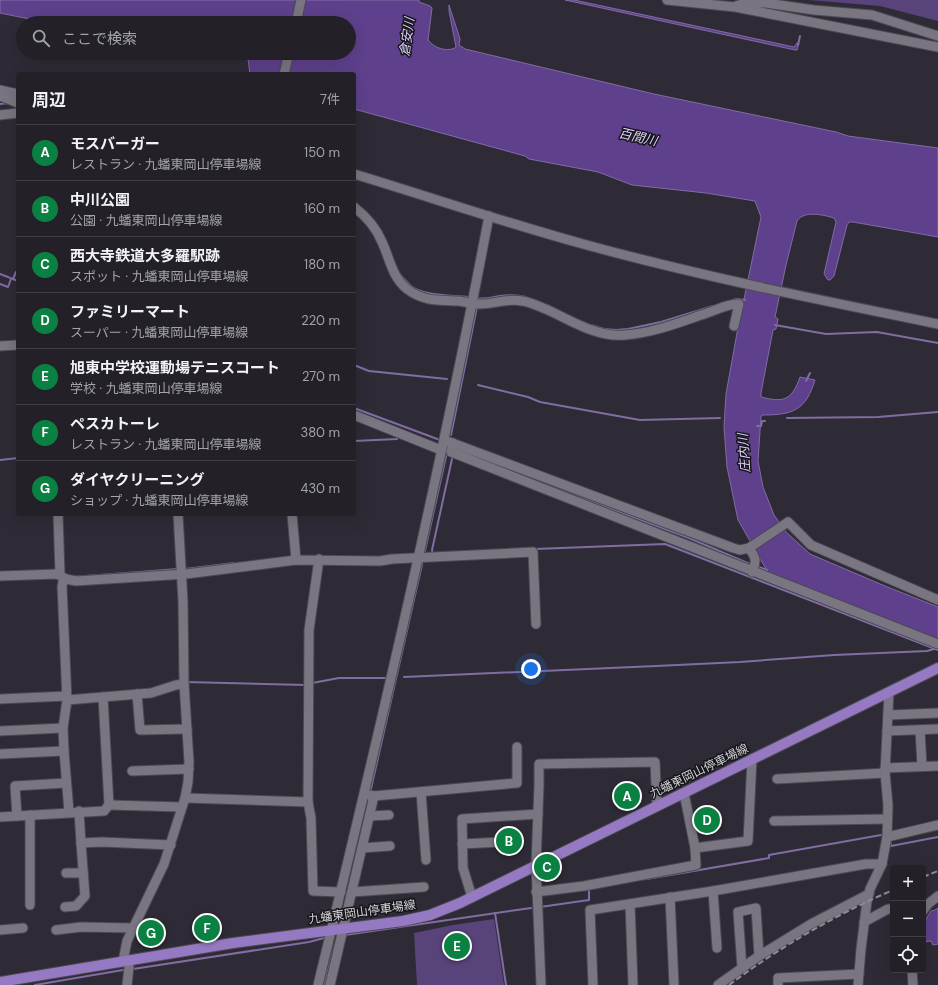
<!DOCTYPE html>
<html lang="ja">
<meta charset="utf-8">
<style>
body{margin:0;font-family:"DM Sans","Noto Sans JP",sans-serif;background:#2b2830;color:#f1f3f6}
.controls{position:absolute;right:12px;bottom:12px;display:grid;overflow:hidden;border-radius:4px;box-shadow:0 4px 16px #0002}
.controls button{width:36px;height:36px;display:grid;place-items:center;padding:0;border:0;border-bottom:1px solid #403e45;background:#232028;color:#f1f3f6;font:20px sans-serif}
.you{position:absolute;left:531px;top:669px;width:14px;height:14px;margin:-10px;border:3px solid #fff;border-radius:50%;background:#1a73e8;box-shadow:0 0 0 6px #1a73e833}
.badge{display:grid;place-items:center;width:26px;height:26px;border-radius:50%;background:#0b8043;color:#fff;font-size:13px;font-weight:700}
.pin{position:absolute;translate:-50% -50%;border:2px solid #fff;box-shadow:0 1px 4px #0006}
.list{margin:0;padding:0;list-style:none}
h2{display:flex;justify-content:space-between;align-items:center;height:52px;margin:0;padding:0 16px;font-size:17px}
h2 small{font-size:13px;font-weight:400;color:#a3a3a8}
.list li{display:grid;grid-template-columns:26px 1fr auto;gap:12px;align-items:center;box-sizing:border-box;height:56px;padding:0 16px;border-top:1px solid #403e45}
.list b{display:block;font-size:15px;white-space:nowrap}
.list p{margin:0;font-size:13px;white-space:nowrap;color:#a3a3a8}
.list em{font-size:13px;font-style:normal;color:#a3a3a8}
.icon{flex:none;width:22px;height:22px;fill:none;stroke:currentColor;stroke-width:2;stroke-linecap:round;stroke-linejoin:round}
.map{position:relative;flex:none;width:938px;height:985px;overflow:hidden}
.search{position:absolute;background:#232028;box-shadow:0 4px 16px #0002;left:16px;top:16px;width:340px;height:44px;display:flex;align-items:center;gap:10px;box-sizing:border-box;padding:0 14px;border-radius:22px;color:#a3a3a8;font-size:15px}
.panel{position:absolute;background:#232028;box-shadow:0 4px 16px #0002;left:16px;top:72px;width:340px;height:444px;border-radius:4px}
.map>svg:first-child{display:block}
.green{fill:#58437a}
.water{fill:#5e408c;stroke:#816ca3}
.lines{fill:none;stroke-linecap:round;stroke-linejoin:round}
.stream{stroke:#816ca3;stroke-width:2}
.minor-casing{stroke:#4c4952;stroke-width:11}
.major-casing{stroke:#4c4952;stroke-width:12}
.minor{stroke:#797581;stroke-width:9}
.major{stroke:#9579c2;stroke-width:10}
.rail{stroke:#8f8c95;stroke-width:2;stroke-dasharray:6 3;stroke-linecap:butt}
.labels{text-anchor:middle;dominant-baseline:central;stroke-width:3;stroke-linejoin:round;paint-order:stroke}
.street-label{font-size:12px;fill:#d4d2d9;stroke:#161519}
.water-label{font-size:13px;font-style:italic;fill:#ddd0fb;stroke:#161519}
</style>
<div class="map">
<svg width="938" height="985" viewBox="0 0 938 985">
<rect width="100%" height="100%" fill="#2f2b36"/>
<g class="green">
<polygon points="809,0 938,0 938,21 880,6"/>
<polygon points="494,919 504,985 417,985 414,933 453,925"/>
</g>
<g class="water">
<path d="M0,0h419v2l11,4 2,2 -4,32c6,8 18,12 27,8l1,-1 -7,-36v-6l11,34 -1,6 6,4 189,45 182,38 12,4 90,12v89l-85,-15h-4l-2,3 -13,51 -4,4h-2l-4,-6 12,-52 -2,-4c-10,-3 -30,-8 -37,3l-11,44 -11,52 3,2 -2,10 -3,1 -12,63v4c23,6 31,3 39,-20l15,3c-9,30 -22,35 -52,35l-2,1 -3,45 5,26 11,28 12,17 24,22 75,32 53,21v32l-168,-63 -32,-56 -11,-53 -3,-40 2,-33 11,-61 24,-116 -6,-16 -49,-8 -74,-8 -34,-13 -69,-13 -4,-3 -171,-47v-35h-104l-2,-15 -31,-6h132v-30h-300l-49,-10z"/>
<polygon points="565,0 574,0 794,47 797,43 799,43 797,50 795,50"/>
<polygon points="938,908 938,944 933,945 931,941 923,942 923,924 931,911 935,910"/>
</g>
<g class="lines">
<g class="stream">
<polyline points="798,45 800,36"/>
<polyline points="0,104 9,103"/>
<polyline points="0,274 18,281"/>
<path d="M400,274c3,4 7,8 11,12 13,10 41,9 57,11"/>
<polyline points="13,279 16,272 18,273"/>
<polyline points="0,284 8,287 11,279"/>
<path d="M477,298c9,2 15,-1 23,-2 9,-1 18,-1 26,1"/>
<polyline points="732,300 737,299 745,300"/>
<polyline points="591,325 604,329 616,330 628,329 661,322 713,306"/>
<polyline points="775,325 826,334 877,332 938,343"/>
<polyline points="354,365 369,371 447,379"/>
<polyline points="806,381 810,373"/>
<polyline points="478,385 528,397 540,402 640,420 720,418"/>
<polyline points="354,408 440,440"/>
<polyline points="787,418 878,417 938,412"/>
<polyline points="757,426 761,426 762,421 765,421"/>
<polyline points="451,435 477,307"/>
<polyline points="354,441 397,439 398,436"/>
<polyline points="473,456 482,459"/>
<polyline points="0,460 18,458"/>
<polyline points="521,475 689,538 752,565"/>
<polyline points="535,549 665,544 938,650"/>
<polyline points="435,553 433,554 432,550 452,459"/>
<polyline points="424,555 447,452"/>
<polyline points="756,566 767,570"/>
<polyline points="185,569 234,563"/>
<polyline points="74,577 178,569"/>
<polyline points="404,677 656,666 740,662 834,655 927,651 934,649"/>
<polyline points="186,682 306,685"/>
<polyline points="312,683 339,678 386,678"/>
<polyline points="370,793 423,560"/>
<polyline points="891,844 891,846 938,837"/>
<polyline points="647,879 769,858 769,855 881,835"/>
<polyline points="540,907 589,900 589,889 590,888"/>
<polyline points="495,913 506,985"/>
<polyline points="345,935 531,908"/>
<polyline points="133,969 309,942 324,938"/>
<polyline points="35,985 123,970"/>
<polyline points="324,985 335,944"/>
</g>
<defs>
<g id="minor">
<polyline points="667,0 735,7 938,47"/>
<polyline points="736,6 745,3 766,3 814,10 872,15 938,36"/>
<polyline points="296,23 301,0"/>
<polyline points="284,74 289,53"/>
<polyline points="0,90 18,94"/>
<polyline points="0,96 18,103"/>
<polyline points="0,115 18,113"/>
<path d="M354,174c76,23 152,49 229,70 117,32 236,56 355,80"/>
<path d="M354,207c13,10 22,20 28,35 8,17 10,35 25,47 17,13 33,11 52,12 7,1 14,3 21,3 14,0 28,-6 42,-3 9,1 18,6 26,9 24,11 50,28 77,25 28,-2 55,-13 82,-22 9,-3 22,-10 32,-9l-5,22"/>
<polyline points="0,346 18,345"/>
<polyline points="354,415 441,450"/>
<polyline points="444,440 733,548 740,550 749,548 788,522 811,545 938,600"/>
<polyline points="453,443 451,452 938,644"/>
<polyline points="58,514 60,574"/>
<polyline points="292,514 296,560"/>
<path d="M749,548c7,10 8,12 3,24"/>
<polyline points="0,576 57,574 66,579 76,581 186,574 296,560 380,561 392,559 533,552 536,624"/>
<polyline points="66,579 63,582 62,586 67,700 63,728 64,751 69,812"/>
<polyline points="137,694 140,730 187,729"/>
<polyline points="0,699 67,696"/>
<polyline points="67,700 151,693 176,685 184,684"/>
<polyline points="888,715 938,713"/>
<polyline points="920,730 922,766"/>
<polyline points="0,731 63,728"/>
<polyline points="887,731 938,729"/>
<polyline points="0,754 64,751"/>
<polyline points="885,768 938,766"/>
<polyline points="132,771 189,769"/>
<polyline points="777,779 885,773"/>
<polyline points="421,792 426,860"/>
<polyline points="684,793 695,848 748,841 752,759"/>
<polyline points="369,795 374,796 517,783 517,747"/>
<polyline points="185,798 308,802 311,818 313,891 341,892"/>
<polyline points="308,802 309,630 319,559"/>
<polyline points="109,805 182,807"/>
<polyline points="79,811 81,843 102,842 171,845"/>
<polyline points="30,815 30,905"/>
<polyline points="17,816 15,786 66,783"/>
<polyline points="370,816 389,815"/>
<polyline points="0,817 104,811 109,805 103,697"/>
<polyline points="774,821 887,819"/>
<polyline points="887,837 938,825"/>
<polyline points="462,844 501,842"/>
<polyline points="362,848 390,846"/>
<polyline points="66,873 83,873"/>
<polyline points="713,891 717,948"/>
<polyline points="352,892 424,887"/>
<polyline points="536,892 584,886 696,865 695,848"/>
<polyline points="472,897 463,868 462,819 538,814"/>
<polyline points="670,897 674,985"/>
<polyline points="630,904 633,985"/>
<polyline points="65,907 76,906 85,896 81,843"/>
<polyline points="923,911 928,904 938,896"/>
<polyline points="864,922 888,909 893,909"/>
<polyline points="0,930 23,928"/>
<polyline points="56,930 81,927 133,928"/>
<polyline points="123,961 127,941 164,864 185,798 188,782 189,762 184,683 183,602 178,514"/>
<polyline points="742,968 738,912 756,908 759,956"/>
<polyline points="912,970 913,985"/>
<polyline points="127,985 129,967 128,960"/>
<path d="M318,985c62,-255 122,-511 171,-769"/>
<polyline points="330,985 374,796"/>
<polyline points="541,985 536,865 539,785 539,764 655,762 657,806"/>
<polyline points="593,985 590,910 713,891 866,864 882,864"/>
<polyline points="718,985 759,956 811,924 869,894"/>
<polyline points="778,985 778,978 859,974"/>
<polyline points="858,985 861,949 867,901 870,889 882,864 887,837 888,805 885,773 889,692"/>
</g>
<polyline id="major" points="0,982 233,943 403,921 430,915 460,903 938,668"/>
</defs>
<use href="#minor" class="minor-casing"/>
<use href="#major" class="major-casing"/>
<use href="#minor" class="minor"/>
<use href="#major" class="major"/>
<g class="rail">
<polyline points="923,877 938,871"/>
<path d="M729,985c51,-38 106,-70 164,-95"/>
</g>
</g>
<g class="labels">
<g class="street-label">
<text transform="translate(699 771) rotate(-26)">九蟠東岡山停車場線</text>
<text transform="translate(362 912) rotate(-8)">九蟠東岡山停車場線</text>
</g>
<g class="water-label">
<text transform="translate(407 37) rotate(-82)">倉安川</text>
<text transform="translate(638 137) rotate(13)">百間川</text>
<text transform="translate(744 453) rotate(-94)">庄内川</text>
</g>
</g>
</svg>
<div class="controls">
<button>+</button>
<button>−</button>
<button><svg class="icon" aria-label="locate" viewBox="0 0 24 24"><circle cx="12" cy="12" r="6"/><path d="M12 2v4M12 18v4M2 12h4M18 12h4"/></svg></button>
</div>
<div class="you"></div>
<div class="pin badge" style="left:627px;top:796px">A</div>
<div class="pin badge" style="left:509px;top:841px">B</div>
<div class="pin badge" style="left:547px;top:867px">C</div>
<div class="pin badge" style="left:707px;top:820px">D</div>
<div class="pin badge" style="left:457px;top:946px">E</div>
<div class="pin badge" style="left:207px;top:928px">F</div>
<div class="pin badge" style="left:151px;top:933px">G</div>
<div class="search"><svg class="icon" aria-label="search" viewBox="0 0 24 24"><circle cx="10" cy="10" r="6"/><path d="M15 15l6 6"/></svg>ここで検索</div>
<section class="panel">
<h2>周辺<small>7件</small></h2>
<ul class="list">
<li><span class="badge">A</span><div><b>モスバーガー</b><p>レストラン · 九蟠東岡山停車場線</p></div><em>150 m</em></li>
<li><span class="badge">B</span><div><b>中川公園</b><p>公園 · 九蟠東岡山停車場線</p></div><em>160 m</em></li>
<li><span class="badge">C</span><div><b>西大寺鉄道大多羅駅跡</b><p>スポット · 九蟠東岡山停車場線</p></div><em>180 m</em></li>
<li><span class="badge">D</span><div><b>ファミリーマート</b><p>スーパー · 九蟠東岡山停車場線</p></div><em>220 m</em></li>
<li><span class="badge">E</span><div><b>旭東中学校運動場テニスコート</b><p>学校 · 九蟠東岡山停車場線</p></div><em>270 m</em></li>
<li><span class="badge">F</span><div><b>ペスカトーレ</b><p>レストラン · 九蟠東岡山停車場線</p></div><em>380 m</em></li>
<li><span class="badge">G</span><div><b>ダイヤクリーニング</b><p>ショップ · 九蟠東岡山停車場線</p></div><em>430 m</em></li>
</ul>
</section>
</div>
